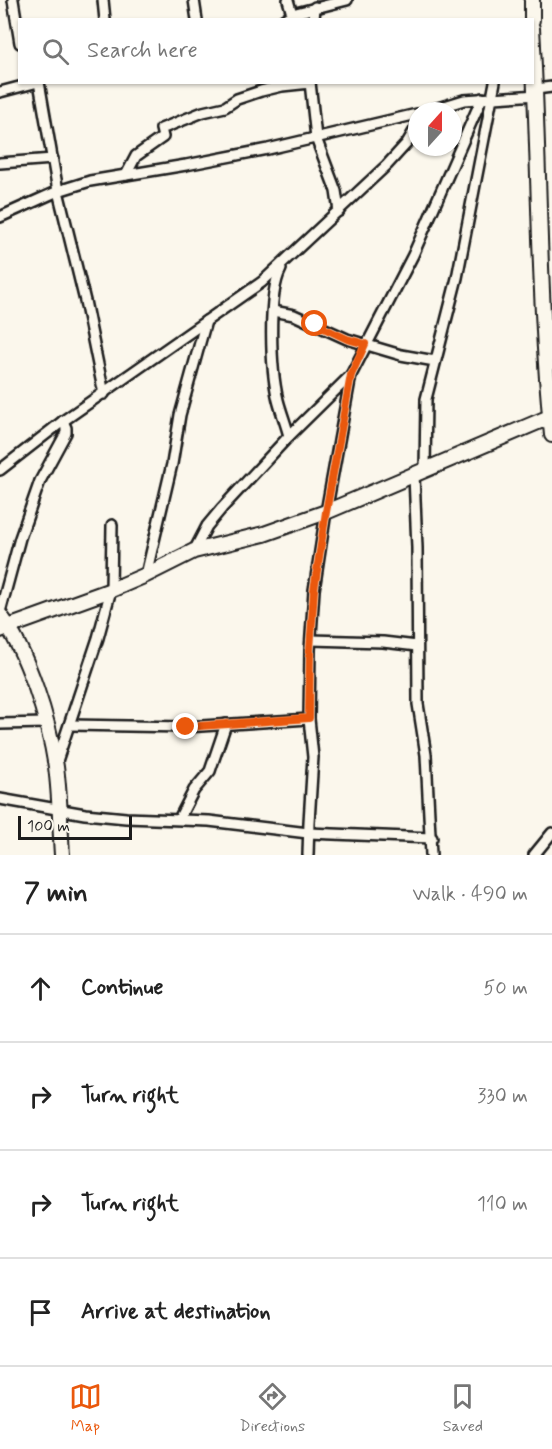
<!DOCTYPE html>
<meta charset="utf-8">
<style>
body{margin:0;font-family:Mynerve,sans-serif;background:#f2f2f2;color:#222}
.compass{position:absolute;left:408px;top:102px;width:54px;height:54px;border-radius:50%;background:#fff;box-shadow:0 2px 4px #0004;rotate:21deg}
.scale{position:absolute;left:18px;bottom:15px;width:114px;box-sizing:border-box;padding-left:6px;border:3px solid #1c1c1c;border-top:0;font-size:16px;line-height:21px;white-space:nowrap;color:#1c1c1c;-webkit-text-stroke:4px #fbf7ec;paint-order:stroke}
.stop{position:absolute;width:18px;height:18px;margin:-14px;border:4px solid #ea580c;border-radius:50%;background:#fff}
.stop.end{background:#ea580c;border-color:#fff;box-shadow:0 2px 6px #0008}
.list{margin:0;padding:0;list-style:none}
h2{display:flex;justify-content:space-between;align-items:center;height:78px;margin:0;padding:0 24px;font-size:26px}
h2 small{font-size:20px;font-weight:400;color:#767676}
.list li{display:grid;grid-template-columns:39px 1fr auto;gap:18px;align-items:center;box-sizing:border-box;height:108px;padding:0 24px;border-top:2px solid #e0e0e0}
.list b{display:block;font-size:22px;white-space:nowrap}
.list em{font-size:20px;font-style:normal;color:#767676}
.icon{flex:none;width:33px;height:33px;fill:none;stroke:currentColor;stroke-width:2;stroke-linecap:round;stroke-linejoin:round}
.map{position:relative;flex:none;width:552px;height:855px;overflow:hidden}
.search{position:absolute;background:#fff;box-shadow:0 2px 4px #0004;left:18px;right:18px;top:18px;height:66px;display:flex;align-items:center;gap:15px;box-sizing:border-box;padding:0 21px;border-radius:0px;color:#767676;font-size:22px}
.sheet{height:510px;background:#fff}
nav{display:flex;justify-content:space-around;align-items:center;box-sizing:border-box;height:84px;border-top:2px solid #e0e0e0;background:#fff;font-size:16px;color:#767676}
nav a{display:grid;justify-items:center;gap:3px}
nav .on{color:#ea580c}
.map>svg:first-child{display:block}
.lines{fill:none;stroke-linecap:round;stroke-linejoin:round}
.street-casing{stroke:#1c1c1c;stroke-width:14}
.secondary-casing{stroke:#1c1c1c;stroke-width:18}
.street{stroke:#fbf7ec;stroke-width:9}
.secondary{stroke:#fbf7ec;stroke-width:14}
.route{stroke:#ea580c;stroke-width:8}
</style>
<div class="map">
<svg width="552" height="855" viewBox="0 0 552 855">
<rect width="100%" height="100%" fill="#fbf7ec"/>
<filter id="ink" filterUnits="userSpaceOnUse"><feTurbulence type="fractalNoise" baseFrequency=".0167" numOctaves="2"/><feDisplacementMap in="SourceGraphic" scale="12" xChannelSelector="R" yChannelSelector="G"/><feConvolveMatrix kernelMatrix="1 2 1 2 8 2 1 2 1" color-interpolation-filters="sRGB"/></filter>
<g filter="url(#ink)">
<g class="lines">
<defs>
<g id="street">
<polyline points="13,0 20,43"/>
<polyline points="103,0 105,20"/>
<polyline points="194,0 197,20"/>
<polyline points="288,0 292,14"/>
<polyline points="283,20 292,14 347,0"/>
<polyline points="314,20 315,7"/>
<polyline points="39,82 58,191 85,301 104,394"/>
<polyline points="310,82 316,138 336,191 339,211"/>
<polyline points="536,89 552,87"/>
<polyline points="0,92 38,82"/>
<polyline points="428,111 464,100 537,95"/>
<polyline points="0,163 53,159"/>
<polyline points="126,175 136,156 163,137 161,129 203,112 225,107 237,99 261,91 282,86 310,83"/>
<polyline points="0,217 58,191 90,181 186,165 268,149 417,114"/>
<path d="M281,269c-14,26 -10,102 -3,131 3,12 8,24 11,36"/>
<polyline points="273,311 294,315 347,339 401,355 435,361"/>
<polyline points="0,470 63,421 262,282 387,165 407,143 417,126"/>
<polyline points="425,470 426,399 457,278 495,82"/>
<polyline points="414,475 417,548 418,704 426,755 431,855"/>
<polyline points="194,551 207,526 222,508 289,436 351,375"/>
<polyline points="146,575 172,464 180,415 206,321"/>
<polyline points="0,612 20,538 40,481 66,433 66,428 63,421"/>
<polyline points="311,640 383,642 417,646"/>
<polyline points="0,724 46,723"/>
<polyline points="70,725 186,727 309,719"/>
<polyline points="56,764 98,638 111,590 112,525"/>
<polyline points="0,799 85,814 126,818 209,821 308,833 432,838"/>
<polyline points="179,819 194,790 210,771 226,724"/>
<polyline points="308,855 309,822 313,757 309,719 310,650 314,590 326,512 351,375 413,255 482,98"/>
<polyline points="534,855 552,833"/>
</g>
<g id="secondary">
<polyline points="532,0 532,20"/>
<path d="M532,28c8,136 6,272 20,407"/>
<path d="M0,615c28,37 49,106 56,152 4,29 4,59 6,88"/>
<polyline points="0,630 111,590 146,575 194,551 264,534 326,512 552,416"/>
</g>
</defs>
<use href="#street" class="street-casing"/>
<use href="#secondary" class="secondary-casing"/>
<use href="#street" class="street"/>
<use href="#secondary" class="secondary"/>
</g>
</g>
<g class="lines" filter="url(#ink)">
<polyline class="route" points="186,727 309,718 310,650 314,590 326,512 351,375 365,344 347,339 315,324"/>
</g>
</svg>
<svg class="compass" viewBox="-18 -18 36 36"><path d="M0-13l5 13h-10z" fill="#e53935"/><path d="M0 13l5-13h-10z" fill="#767676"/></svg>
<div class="scale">100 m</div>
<div class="stop" style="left:315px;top:324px"></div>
<div class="stop end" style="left:186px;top:727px"></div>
<div class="search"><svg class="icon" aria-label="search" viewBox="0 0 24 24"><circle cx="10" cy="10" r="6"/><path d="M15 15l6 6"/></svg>Search here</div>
</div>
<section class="sheet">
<h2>7 min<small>Walk · 490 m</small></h2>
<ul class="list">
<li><svg class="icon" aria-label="ahead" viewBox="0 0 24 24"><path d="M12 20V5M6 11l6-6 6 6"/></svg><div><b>Continue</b></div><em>50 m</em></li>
<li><svg class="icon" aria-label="right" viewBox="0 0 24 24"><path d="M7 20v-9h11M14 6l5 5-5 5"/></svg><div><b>Turn right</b></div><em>330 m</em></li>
<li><svg class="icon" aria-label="right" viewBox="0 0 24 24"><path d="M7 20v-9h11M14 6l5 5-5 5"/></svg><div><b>Turn right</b></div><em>110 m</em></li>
<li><svg class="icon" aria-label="arrive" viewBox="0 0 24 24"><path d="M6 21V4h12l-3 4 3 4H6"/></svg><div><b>Arrive at destination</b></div></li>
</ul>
</section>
<nav>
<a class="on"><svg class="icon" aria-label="map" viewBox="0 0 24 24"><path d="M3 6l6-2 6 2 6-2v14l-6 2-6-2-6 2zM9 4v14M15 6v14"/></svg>Map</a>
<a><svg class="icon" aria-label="directions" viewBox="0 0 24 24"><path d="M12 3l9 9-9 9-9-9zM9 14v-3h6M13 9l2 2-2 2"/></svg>Directions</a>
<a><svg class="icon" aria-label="saved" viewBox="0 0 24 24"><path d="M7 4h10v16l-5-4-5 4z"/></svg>Saved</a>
</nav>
